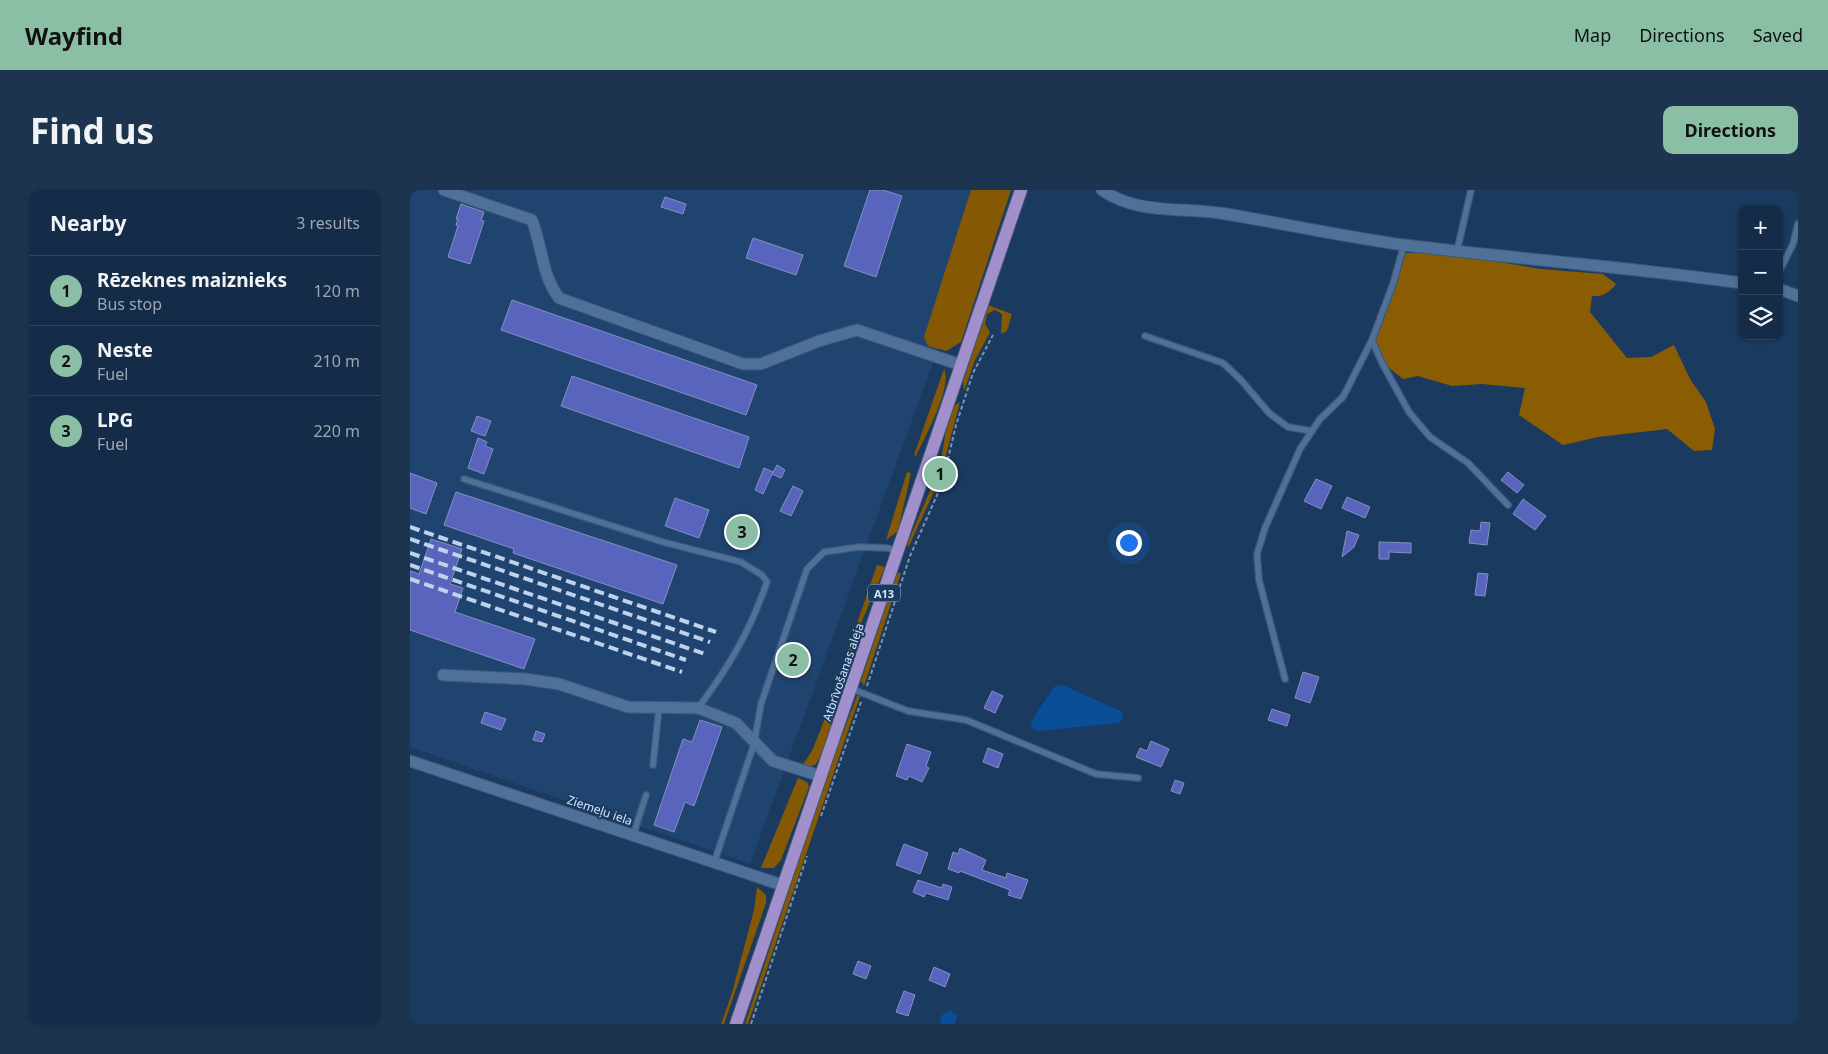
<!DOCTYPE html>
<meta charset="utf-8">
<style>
body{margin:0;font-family:"Noto Sans",sans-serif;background:#1d344e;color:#f1f3f6}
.controls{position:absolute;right:15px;top:15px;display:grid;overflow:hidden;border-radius:10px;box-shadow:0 1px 4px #0004}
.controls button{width:45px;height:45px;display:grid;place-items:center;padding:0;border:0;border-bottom:1px solid #334860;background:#142c47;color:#f1f3f6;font:25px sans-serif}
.you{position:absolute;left:718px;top:352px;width:18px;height:18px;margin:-12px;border:4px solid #fff;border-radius:50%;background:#1a73e8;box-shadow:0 0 0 8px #1a73e833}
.badge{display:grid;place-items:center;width:32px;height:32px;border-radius:50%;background:#8abfa5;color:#111;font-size:16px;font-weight:700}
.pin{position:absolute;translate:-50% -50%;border:2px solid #fff;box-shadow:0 1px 5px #0006}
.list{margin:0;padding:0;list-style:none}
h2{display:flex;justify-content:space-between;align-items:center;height:65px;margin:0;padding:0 20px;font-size:21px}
h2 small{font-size:16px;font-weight:400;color:#9da7b4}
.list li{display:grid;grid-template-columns:32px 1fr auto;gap:15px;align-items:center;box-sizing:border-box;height:70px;padding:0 20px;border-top:1px solid #334860}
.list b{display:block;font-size:19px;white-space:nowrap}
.list p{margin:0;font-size:16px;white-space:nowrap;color:#9da7b4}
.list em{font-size:16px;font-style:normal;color:#9da7b4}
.icon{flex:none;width:28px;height:28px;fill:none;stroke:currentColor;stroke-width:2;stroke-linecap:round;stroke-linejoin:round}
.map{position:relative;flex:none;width:1388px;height:834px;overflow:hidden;border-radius:10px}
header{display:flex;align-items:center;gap:30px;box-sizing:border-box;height:70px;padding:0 25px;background:#8abfa5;color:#111}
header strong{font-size:24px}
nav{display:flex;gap:28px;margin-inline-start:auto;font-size:18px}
.intro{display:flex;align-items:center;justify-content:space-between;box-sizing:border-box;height:120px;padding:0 30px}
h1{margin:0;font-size:35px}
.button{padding:12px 22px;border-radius:10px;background:#8abfa5;color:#111;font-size:18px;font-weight:700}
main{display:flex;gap:30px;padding:0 30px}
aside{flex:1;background:#142c47;border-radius:10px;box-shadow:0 1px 4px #0004}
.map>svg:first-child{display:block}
.built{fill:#204470}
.green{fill:#855903}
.forest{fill:#8b5d02}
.water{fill:#094f98}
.building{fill:#5965bc;stroke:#858fc1}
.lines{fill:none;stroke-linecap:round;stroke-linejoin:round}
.lane-casing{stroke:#3d5777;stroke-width:8}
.street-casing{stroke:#3d5777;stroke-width:13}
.primary-casing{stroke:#3d5777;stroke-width:14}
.path{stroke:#7a92b0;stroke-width:2;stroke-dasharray:4 2.5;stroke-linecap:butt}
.lane{stroke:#4f7099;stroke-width:5.5}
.street{stroke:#4f7099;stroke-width:11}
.primary{stroke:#a190cb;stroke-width:12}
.rail{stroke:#bfd2eb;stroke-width:4;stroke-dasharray:10 5;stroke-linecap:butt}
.labels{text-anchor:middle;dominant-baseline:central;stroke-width:4;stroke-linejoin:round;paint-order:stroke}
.shield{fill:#1b3a5f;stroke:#9cb2ce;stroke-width:1}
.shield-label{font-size:11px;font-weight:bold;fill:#d3e5fd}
.street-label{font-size:12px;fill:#d3e5fd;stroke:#1b3a5f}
</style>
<header>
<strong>Wayfind</strong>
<nav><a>Map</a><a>Directions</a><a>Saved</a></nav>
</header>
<div class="intro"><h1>Find us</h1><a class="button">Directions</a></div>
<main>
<aside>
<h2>Nearby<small>3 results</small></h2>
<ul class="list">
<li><span class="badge">1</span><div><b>Rēzeknes maiznieks</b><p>Bus stop</p></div><em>120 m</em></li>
<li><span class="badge">2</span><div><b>Neste</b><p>Fuel</p></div><em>210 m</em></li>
<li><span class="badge">3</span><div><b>LPG</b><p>Fuel</p></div><em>220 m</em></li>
</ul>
</aside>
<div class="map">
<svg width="1388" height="834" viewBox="0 0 1388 834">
<rect width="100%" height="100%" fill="#1b3a5f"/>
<polygon class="built" points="0,0 586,0 340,674 0,557"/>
<g class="green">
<polygon points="561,0 601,0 551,152 536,161 518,156 514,147"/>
<polygon points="578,115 602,124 597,141 591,144 592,124 585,120 577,124 575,134 580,142 565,170 554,201 553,192"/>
<path d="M534,179c9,17 -19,68 -28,87l-2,-1z"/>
<polygon points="550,212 533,276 530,277 536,239 544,216"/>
<polygon points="497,282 501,283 488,341 476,350"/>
<polygon points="525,289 528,293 498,358 498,352"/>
<polygon points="467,375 475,377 451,433 428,501 421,535 412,563 406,574 402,576 392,576 402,561 412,536"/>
<polygon points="487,383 491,383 454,496 451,491"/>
<polygon points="447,506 450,506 338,834 335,834 416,587"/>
<polygon points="388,588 397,592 399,597 371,670 364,678 351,678"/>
<polygon points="347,697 356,705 356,713 314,834 311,834 322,803 344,720"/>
</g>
<path class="forest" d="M995,63h41l95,16 62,5 13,10c-6,8 -13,13 -24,12l-2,16 37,46 24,-1 23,-12 16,34 16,23 9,27 -3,21 -18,1 -27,-22 -69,8 -35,8 -44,-30 6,-27 -43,-4 -30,2 -34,-10 -15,3 -15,-12 -15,-30z"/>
<g class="water">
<polygon points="652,495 711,521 713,527 709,533 627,541 621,536 622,530 644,497"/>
<polygon points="540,820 547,826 545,834 530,834 532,825"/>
</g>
<g class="building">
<polygon points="460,0 473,0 492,6 466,87 434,76"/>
<polygon points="255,7 276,14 273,24 251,17"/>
<polygon points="51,14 74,22 71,30 74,31 60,74 38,67 48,36 46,35 48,29 46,29"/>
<polygon points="343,48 393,65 386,85 336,68"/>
<polygon points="102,110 347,195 336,225 91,140"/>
<polygon points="162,186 339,247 329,278 151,216"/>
<polygon points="67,226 81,231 75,246 61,241"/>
<polygon points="68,248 77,252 75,256 83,259 74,284 58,278"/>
<polygon points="367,275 375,280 371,288 362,284"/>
<polygon points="354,278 363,282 353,304 345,300"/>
<polygon points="1098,282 1114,295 1107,303 1091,290"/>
<polygon points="0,283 27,293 16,324 0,318"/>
<polygon points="906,289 922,296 911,319 894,311"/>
<polygon points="383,296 393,301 381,326 370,321"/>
<polygon points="46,302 267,375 253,414 103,363 104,359 34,335"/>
<polygon points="937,307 960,317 955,328 932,318"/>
<polygon points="265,308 299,320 289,348 255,336"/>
<polygon points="1113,309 1136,326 1125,340 1103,324"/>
<polygon points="1071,332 1080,333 1077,355 1059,353 1061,340 1070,341"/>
<polygon points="937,341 949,345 944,357 932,367"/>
<polygon points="21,349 52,359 40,394 53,398 45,422 125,449 114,479 0,440 0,381 9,384"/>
<polygon points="969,352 1001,353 1001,363 979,362 979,369 969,369"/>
<polygon points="1068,383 1078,384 1075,406 1065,405"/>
<polygon points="893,482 909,487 900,513 885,508"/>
<polygon points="582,501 593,506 585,523 574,518"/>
<polygon points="862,519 880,525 877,536 858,530"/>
<polygon points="75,522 96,529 91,540 71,533"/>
<polygon points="290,530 312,537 284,616 275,612 264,642 244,635 273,549 282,552"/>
<polygon points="126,541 135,544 132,552 123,550"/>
<polygon points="741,551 759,559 751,577 726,567 730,558 737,561"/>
<polygon points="497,554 521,562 516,576 519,578 512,592 499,586 497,590 486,586"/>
<polygon points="578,558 593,564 588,578 573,572"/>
<polygon points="765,590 774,593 770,604 761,601"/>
<polygon points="494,654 518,663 510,684 486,675"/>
<polygon points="550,658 576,670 572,680 596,688 597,683 618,690 611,709 598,705 600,700 550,681 549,683 538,679 543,662 548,664"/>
<polygon points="508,690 532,698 533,694 542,697 538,710 516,703 514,707 503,702"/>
<polygon points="448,771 461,776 456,789 443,784"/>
<polygon points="524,777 540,784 535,797 519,790"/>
<polygon points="494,801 505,805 498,826 486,822"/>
</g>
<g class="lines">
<defs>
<g id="lane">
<polyline points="1047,61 1061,0"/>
<polyline points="1369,82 1383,54 1388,34"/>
<polyline points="735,146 813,173 831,190 859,223 878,237 902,241"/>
<polyline points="962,150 972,173 999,222 1020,247 1058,273 1098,315"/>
<path d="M54,289l199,63 78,20 21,13 5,7c-17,49 -38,85 -69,126"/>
<polyline points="875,489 849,390 847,364 855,338 890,259 910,229 933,207 962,150 983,94 994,55"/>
<polyline points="442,499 498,521 556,530 686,584 728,588"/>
<polyline points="243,575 249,518"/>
<polyline points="223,646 236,605"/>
<polyline points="304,673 344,554 351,514 397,379 414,362 449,357 477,358 488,361"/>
</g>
<g id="street">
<path d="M34,0l88,30c10,26 10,56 27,78l184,66h18l58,-23 38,-11 104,35"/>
<path d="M692,0c35,25 83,17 124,24 60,10 118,23 178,31 113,14 226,22 338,38"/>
<polyline points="1369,99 1388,106"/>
<polyline points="33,485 115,489 149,494 218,517 288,518 326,533 363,571 411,586"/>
<polyline points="0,571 372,695"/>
</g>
<polyline id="primary" points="326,834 611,0"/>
</defs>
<use href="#lane" class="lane-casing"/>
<use href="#street" class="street-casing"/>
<use href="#primary" class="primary-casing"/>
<g class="path">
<polyline points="457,496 500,366 532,294 546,235 563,183 583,145"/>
<polyline points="411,626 451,512"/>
<polyline points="341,834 397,666"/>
</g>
<use href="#lane" class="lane"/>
<use href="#street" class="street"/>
<use href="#primary" class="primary"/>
<g class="rail">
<polyline points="0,337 306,442"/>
<polyline points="0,349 300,452"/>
<polyline points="0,363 298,465"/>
<polyline points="0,375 276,470"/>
<polyline points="0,389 272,482"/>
</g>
</g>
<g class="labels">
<rect class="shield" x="458" y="394.5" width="32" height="17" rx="4"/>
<g class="shield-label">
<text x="474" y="403">A13</text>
</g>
<g class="street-label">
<text transform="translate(433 482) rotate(-71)">Atbrīvošanas aleja</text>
<text transform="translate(190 620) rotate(19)">Ziemeļu iela</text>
</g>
</g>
</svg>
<div class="controls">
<button>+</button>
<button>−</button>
<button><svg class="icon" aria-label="layers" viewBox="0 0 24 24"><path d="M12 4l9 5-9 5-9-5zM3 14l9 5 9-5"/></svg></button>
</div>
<div class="you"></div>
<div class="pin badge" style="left:530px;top:284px">1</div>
<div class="pin badge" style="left:383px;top:470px">2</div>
<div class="pin badge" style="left:332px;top:342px">3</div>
</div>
</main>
